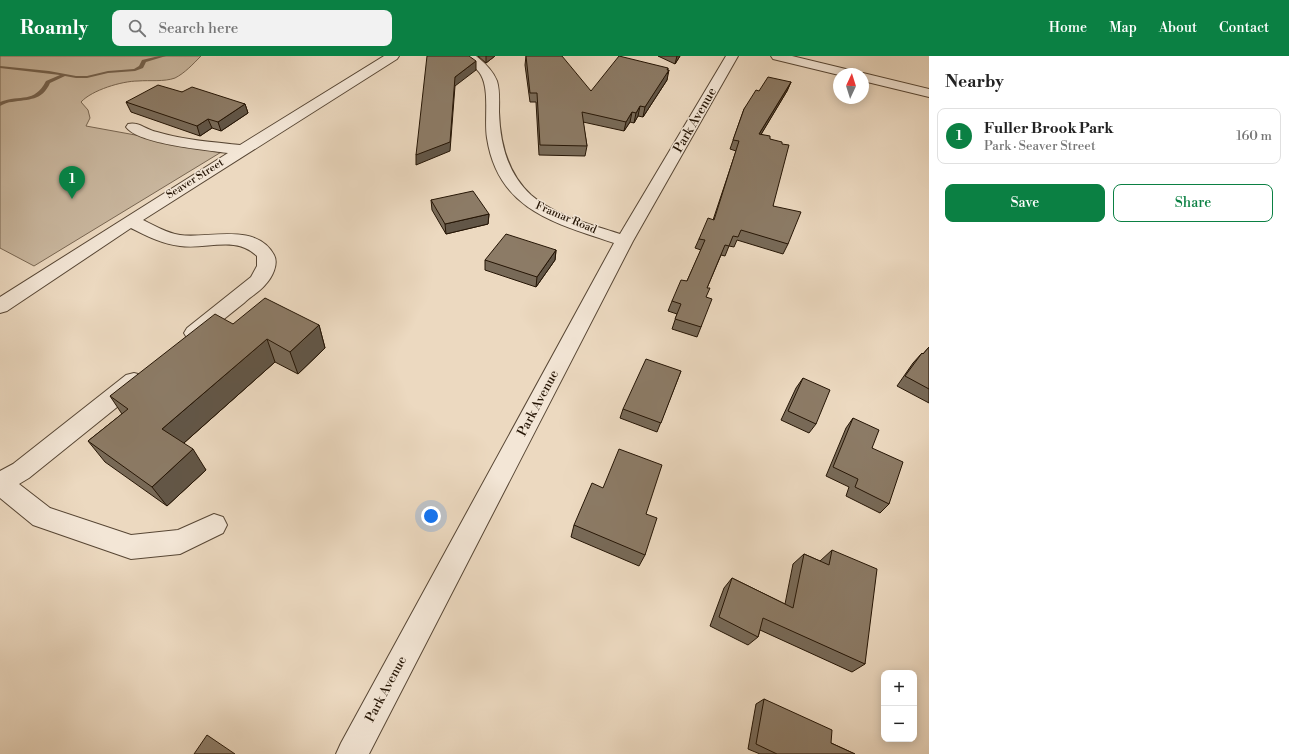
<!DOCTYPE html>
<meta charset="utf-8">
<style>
body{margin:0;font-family:"Libre Bodoni",serif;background:#f2f2f2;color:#222}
.controls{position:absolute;right:12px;bottom:12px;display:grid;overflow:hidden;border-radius:8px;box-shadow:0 2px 10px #0003}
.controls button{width:36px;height:36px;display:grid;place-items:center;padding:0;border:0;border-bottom:1px solid #e0e0e0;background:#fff;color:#222;font:20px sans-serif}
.compass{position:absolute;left:833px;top:12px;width:36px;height:36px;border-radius:50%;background:#fff;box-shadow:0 2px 10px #0003;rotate:4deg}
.you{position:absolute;left:431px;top:460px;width:14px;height:14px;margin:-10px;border:3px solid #fff;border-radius:50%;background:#1a73e8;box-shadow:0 0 0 6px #1a73e833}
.badge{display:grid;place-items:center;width:26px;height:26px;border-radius:50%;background:#0b8043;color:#fff;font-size:13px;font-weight:700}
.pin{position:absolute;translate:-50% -33px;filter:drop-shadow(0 1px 2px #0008)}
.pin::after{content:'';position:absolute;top:21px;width:14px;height:12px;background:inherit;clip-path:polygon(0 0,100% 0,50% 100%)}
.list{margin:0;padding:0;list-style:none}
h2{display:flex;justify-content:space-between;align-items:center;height:52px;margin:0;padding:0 16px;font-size:17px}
h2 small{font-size:13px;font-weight:400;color:#767676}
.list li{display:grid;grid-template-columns:26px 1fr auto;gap:12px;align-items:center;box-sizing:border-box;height:56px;margin:0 8px 8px;padding:0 8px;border:1px solid #e0e0e0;border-radius:8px}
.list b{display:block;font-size:15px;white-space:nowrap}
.list p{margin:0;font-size:13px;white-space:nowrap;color:#767676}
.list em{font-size:13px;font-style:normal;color:#767676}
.actions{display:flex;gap:8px;padding:12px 16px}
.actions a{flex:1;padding:9px 0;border:1px solid #0b8043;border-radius:8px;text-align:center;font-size:14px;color:#0b8043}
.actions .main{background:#0b8043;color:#fff}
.icon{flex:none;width:22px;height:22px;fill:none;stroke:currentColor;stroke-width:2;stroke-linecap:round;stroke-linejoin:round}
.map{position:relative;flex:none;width:929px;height:698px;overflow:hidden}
header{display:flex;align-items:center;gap:24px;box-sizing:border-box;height:56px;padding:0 20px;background:#0b8043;color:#fff}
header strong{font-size:19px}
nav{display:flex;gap:22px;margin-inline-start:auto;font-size:14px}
.search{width:280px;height:36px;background:#f2f2f2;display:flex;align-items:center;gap:10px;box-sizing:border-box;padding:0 14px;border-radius:8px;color:#767676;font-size:15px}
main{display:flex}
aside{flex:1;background:#fff}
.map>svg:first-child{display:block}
.green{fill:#cab8a0;stroke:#786652}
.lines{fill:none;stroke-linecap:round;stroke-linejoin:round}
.stream{fill:#74624f;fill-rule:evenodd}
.minor-casing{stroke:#574634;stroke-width:2}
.minor{fill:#f3e6d6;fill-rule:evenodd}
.wall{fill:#786a58;stroke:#251505}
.shaded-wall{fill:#625647;stroke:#251505}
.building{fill:#8c7b66;stroke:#251505}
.labels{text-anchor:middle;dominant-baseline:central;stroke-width:3;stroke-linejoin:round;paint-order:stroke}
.far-street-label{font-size:11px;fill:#251505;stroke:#f3e6d6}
.street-label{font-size:13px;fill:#251505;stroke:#f3e6d6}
</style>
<header>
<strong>Roamly</strong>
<div class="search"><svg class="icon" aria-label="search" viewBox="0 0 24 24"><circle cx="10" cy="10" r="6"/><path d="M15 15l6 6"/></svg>Search here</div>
<nav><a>Home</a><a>Map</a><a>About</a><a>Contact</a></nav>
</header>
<main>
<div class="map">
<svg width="929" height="698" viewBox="0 0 929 698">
<rect width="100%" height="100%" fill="#ecd9c0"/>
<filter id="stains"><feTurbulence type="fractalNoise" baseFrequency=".005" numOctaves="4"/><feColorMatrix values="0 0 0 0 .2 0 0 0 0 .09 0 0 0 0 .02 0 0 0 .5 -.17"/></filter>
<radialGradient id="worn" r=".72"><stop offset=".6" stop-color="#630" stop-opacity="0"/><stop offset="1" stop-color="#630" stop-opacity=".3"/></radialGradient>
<path class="green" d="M0,0h201c-8,8 -16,17 -26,22 -11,4 -25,2 -37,3 -16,0 -46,9 -57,21l7,8 2,8 -4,8 137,25 -189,115 -34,-18z"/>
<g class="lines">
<path class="stream" d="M159,0h7l-20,6 -3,6 -8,3 -27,2 -21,5h-11l-11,-2 -15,7c-8,18 -21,16 -38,19 -4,0 -8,2 -12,4v-4c21,-8 34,2 46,-21l14,-6 -60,-7v-2l49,5 27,5h11l21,-5 26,-2 5,-3 3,-6z"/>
<defs>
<g id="minor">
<path d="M384,0h15l-2,3 -254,161c12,6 24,13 37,15 28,4 76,-13 94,20 5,9 -2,23 -9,30 -6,7 -15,12 -21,18 -15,12 -29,23 -43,35l-7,2 -7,-2 -3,-5 3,-5 64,-51 6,-11v-10c-22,-21 -50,-6 -77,-10 -18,-2 -33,-10 -49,-18l-124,83 -7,2v-16l228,-144c-22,-3 -90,-9 -102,-26l2,-3c10,-3 19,6 29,8 27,8 55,10 83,13z"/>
<path d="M462,0h14c9,7 17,15 21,25 3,10 2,21 2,31 1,31 8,61 32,83 24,21 59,29 89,39l106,-178h12l-105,185 -264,513h-33l5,-11 273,-500c-59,-20 -116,-33 -127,-105 -3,-18 3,-47 -6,-63 -4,-8 -14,-12 -19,-19z"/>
<polygon points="771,0 792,0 854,15 855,18 839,18 839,19 773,3"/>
<polygon points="863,17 929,33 929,41 863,25 863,18 859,18"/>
<polygon points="134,317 142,319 145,325 142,331 29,422 19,428 50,452 131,479 178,474 214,458 223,461 227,469 223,477 180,498 131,503 33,469 0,442 0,415 13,408 126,319"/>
</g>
</defs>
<use href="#minor" class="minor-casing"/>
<use href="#minor" class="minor"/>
</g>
<g class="wall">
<polygon points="478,0 495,0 486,7"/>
<polygon points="526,0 591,35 668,14 667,24 643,61 638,60 634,67 630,66 624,75 583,66 587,90 585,100 539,99 536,46 530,46 525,9"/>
<polygon points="658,0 680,0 675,8"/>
<polygon points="791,26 787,35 761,78 770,83 773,150 788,188 783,198 737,184 734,191 729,190 725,200 721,199 707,232 701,271 697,281 672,273 677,258 668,255 672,245 687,225 701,194 695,192 699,183 713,164 736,95 730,93 744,53 759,35"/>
<polygon points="182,36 245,48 248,57 221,75 212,72 200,80 131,56 126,46"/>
<polygon points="431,144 489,158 488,168 446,178 432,154"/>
<polygon points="556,194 555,204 536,231 485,214 485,204"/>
<polygon points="233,268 319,269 325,292 298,318 275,306 184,387 206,414 167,450 105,406 88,385 122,358 110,340"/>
<polygon points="929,291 929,347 897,330 913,307 922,297 923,298"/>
<polygon points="681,315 657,376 620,362 623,353"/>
<polygon points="803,322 816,368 809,377 781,364 796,332"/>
<polygon points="853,362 872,392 889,448 880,457 846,440 849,431 826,420 846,372"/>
<polygon points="646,458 645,499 639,510 571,481 574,469"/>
<polygon points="832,494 865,608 852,616 760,574 758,581 748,589 710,570 724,532 732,522 785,548 793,508 804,498 820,505"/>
<polygon points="764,643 831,687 855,698 760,698 748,693 756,648"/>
</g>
<g class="shaded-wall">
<polygon points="486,0 495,0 486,7"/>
<polygon points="677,0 680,0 675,8"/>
<polygon points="476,5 476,14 455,30 450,95 416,109 416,99 455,21"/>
<polygon points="668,12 667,18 669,14 667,24 643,61 645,51"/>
<polygon points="791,26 787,35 756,87 759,78"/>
<polygon points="245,48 248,57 221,75 218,66"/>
<polygon points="640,50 638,60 634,67 636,57"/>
<polygon points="632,56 630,66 624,75 626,66"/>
<polygon points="208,63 212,72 200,80 197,70"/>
<polygon points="489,158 488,168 446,178 445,168"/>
<polygon points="556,194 555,204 536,231 537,221"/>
<polygon points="319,269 325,292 298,318 290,296"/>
<polygon points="267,283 275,306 176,394 162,373"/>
<polygon points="193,393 206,414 167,450 152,431"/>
</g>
<g class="building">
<polygon points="427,0 469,0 476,5 455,21 450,86 416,99"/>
<polygon points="526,0 562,0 591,35 619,0 668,12 667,14 669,14 645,51 640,50 636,57 632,56 626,66 582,56 587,90 540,89 537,37 530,37"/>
<polygon points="768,21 791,26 759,78 770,80 770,83 782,86 782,88 789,89 773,150 801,156 788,188 741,174 738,181 733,180 729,190 725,189 707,232 710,232 706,241 712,243 701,271 675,263 681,248 672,245 681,224 687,225 705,184 699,183 708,162 714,164 739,85 733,84 744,53 756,34 759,35"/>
<polygon points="158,29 182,36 192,31 245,48 218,66 208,63 197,70 126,46"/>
<polygon points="473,135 489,158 445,168 431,144"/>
<polygon points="506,178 556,194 537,221 485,204"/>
<polygon points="265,242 319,269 290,296 267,283 162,373 193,393 152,431 88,385 128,353 110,340 215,258 233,268"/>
<polygon points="929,291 929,333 905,320 922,297 923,298"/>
<polygon points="646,303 681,315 661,367 623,353"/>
<polygon points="803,322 830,334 816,368 788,355"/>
<polygon points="853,362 879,374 872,392 903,406 889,448 855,431 858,423 833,411"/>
<polygon points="619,393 662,409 646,458 657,462 645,499 574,469 592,427 603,432"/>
<polygon points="832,494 877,513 865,608 763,562 758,581 719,561 732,522 793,552 804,498 829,509"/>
<polygon points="764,643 832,674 831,687 855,698 777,698 756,688"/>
<polygon points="207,679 235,698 194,698"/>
</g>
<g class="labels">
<g class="far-street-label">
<text transform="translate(195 123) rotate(-32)">Seaver Street</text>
<text transform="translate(566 162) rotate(23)">Framar Road</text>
</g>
<g class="street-label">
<text transform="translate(695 64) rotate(-60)">Park Avenue</text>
<text transform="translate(538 347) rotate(-62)">Park Avenue</text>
<text transform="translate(386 633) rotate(-62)">Park Avenue</text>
</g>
</g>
<rect width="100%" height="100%" filter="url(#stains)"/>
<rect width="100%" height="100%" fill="url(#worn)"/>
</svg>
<div class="controls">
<button>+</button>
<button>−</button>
</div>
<svg class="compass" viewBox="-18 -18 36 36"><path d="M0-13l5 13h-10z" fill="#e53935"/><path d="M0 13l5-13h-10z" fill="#767676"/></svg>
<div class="you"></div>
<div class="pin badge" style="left:72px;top:143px">1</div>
</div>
<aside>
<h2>Nearby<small></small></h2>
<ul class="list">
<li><span class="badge">1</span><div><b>Fuller Brook Park</b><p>Park · Seaver Street</p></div><em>160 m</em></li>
</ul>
<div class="actions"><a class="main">Save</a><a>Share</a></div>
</aside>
</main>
